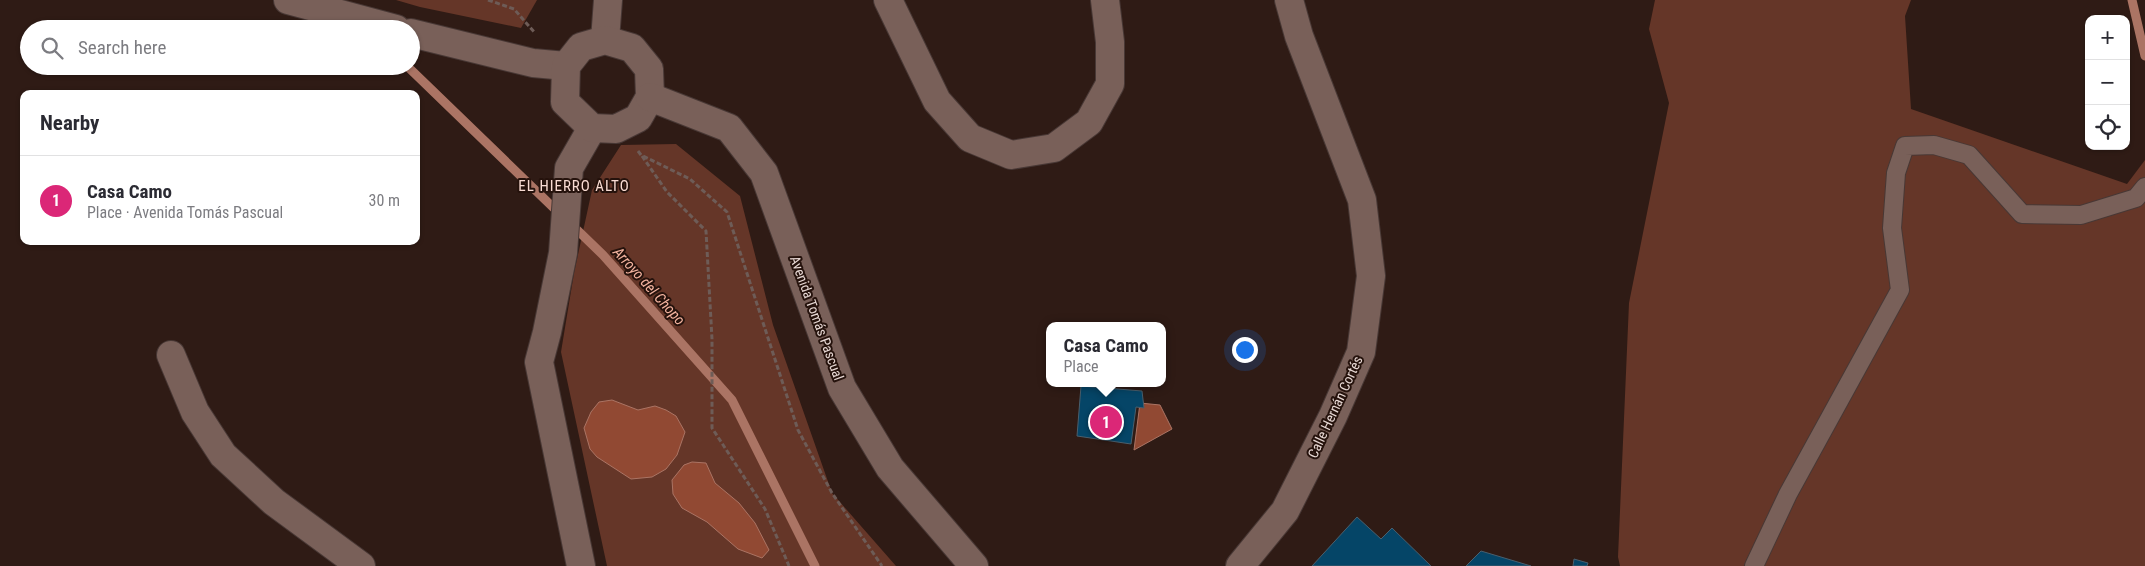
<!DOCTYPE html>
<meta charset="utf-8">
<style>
body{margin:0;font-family:"Roboto Condensed",sans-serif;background:#f2f2f3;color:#2b2b33}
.controls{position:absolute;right:15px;top:15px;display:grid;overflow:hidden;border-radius:10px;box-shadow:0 1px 4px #0004}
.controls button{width:45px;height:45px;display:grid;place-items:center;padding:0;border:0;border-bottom:1px solid #e1e1e2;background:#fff;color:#2b2b33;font:25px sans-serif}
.you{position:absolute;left:1244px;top:349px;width:18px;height:18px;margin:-12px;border:4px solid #fff;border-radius:50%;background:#1a73e8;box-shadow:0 0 0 8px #1a73e833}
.badge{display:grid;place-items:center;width:32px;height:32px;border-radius:50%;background:#db2777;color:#fff;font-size:16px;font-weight:700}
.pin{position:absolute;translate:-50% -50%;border:2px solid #fff;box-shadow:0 1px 5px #0006}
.popup{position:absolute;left:1046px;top:322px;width:120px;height:65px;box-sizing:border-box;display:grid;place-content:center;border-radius:10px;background:#fff;filter:drop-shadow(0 1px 4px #0005);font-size:16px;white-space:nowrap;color:#7c7c81}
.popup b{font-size:19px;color:#2b2b33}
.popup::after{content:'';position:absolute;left:50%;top:100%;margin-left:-10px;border:10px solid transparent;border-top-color:#fff}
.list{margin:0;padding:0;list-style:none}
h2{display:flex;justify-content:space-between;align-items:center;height:65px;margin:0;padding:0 20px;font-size:21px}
h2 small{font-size:16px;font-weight:400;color:#7c7c81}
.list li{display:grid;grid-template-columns:32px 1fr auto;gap:15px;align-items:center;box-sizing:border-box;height:90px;padding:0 20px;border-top:1px solid #e1e1e2}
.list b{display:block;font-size:19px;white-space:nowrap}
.list p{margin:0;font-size:16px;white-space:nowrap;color:#7c7c81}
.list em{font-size:16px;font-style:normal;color:#7c7c81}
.icon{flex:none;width:28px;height:28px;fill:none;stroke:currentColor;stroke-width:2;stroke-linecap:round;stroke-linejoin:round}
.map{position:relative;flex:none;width:2145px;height:566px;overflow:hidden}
.search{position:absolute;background:#fff;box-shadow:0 1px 4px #0004;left:20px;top:20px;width:400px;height:55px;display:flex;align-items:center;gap:12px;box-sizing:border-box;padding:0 18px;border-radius:28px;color:#7c7c81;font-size:19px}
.panel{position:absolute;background:#fff;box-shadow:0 1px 4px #0004;left:20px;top:90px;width:400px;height:155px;border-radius:10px}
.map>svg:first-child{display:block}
.green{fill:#653628}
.water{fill:#914933;stroke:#ab7464}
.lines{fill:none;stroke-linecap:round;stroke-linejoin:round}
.stream{stroke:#ab7464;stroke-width:9}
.building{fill:#054567;stroke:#4a5f6d}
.service-casing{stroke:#483835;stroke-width:20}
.minor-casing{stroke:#483835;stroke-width:30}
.tertiary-casing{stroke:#483835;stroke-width:30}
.path{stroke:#6e5c57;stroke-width:3;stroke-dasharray:5 2.5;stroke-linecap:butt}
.service{stroke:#796059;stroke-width:18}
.minor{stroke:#796059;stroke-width:28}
.tertiary{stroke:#796059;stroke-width:28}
.labels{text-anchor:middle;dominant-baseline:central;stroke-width:4;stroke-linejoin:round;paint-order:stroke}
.street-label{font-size:14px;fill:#e8d9d5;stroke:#25120c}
.neighbourhood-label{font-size:15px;letter-spacing:1px;fill:#f9dcd3;stroke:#25120c}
.water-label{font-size:15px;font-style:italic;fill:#f3b39f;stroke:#25120c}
</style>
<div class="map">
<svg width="2145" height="566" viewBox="0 0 2145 566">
<rect width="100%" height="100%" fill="#2f1b15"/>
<g class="green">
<polygon points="396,0 537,0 521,28 420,7"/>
<polygon points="1655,0 1911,0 1905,16 1911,109 2127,184 2145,160 2145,566 1620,566 1618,557 1629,303 1669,103 1649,29"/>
<polygon points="676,144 740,196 773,325 832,493 896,566 607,566 561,352 574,273 592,190 621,145"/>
</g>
<g class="water">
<polygon points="612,400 638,410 655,406 666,410 676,416 685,432 677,455 666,469 652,477 631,479 597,457 590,449 584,428 591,412 599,402"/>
<polygon points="1140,403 1160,405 1172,429 1134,450"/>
<polygon points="692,462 706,463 715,483 739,503 755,523 769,550 762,558 738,549 707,522 682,508 673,494 672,480 684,465"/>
</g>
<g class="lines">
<g class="stream">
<polyline points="2132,0 2145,56"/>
<polyline points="407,66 560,214"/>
<polyline points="571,224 603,255 732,400 815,566"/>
</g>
</g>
<g class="building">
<polygon points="1081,386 1142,391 1144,408 1136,407 1131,444 1077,436"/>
<polygon points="1357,517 1381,539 1392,528 1431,566 1312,566"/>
<polygon points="1481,551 1531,566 1466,566"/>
<polygon points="1574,559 1588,563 1587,566 1573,566"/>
</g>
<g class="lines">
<defs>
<polyline id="service" points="1754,566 1788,494 1900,290 1892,228 1896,173 1905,146 1934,145 1969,155 2022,214 2081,215 2136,198 2145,187"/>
<g id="minor">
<polyline points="888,0 937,101 970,138 1011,155 1054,148 1089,122 1110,84 1110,42 1105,0"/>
<polyline points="605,40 608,0"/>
<polyline points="171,355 195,412 223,455 274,502 361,566"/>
<polyline points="581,566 539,362 547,332 563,253 569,168 592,128"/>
<polyline points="1240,566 1285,511 1333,416 1361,352 1371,276 1362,200 1299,36 1289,0"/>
</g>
<g id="tertiary">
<polyline points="288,0 396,29"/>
<polyline points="411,33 533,63 566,66"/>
<polygon points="605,40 632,48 649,69 650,97 638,118 616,129 592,128 565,102 566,66 581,47"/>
<polyline points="650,97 729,128 764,173 842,388 890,468 974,566"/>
</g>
</defs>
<use href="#service" class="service-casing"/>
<use href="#minor" class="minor-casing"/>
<use href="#tertiary" class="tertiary-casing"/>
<g class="path">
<polyline points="488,0 514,9 535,33"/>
<polyline points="638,151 641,155 690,179 727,212 798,430 832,493 882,566"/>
<polyline points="642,156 667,192 706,231 712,339 712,428 765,509 789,566"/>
</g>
<use href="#service" class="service"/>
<use href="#minor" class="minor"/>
<use href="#tertiary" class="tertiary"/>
</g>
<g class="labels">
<g class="street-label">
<text transform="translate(817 318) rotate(70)">Avenida Tomás Pascual</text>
<text transform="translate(1335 407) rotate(-65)">Calle Hernán Cortés</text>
</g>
<g class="neighbourhood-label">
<text x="574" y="186">EL HIERRO ALTO</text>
</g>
<g class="water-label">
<text transform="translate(649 286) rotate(48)">Arroyo del Chopo</text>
</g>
</g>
</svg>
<div class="controls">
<button>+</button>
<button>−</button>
<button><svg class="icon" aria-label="locate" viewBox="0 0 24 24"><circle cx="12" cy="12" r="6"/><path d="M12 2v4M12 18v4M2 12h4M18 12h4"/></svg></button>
</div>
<div class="you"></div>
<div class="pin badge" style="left:1106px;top:422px">1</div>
<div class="popup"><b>Casa Camo</b>Place</div>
<div class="search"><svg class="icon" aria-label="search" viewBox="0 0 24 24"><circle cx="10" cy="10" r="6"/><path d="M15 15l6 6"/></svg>Search here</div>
<section class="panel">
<h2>Nearby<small></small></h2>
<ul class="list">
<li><span class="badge">1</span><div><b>Casa Camo</b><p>Place · Avenida Tomás Pascual</p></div><em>30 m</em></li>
</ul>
</section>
</div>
